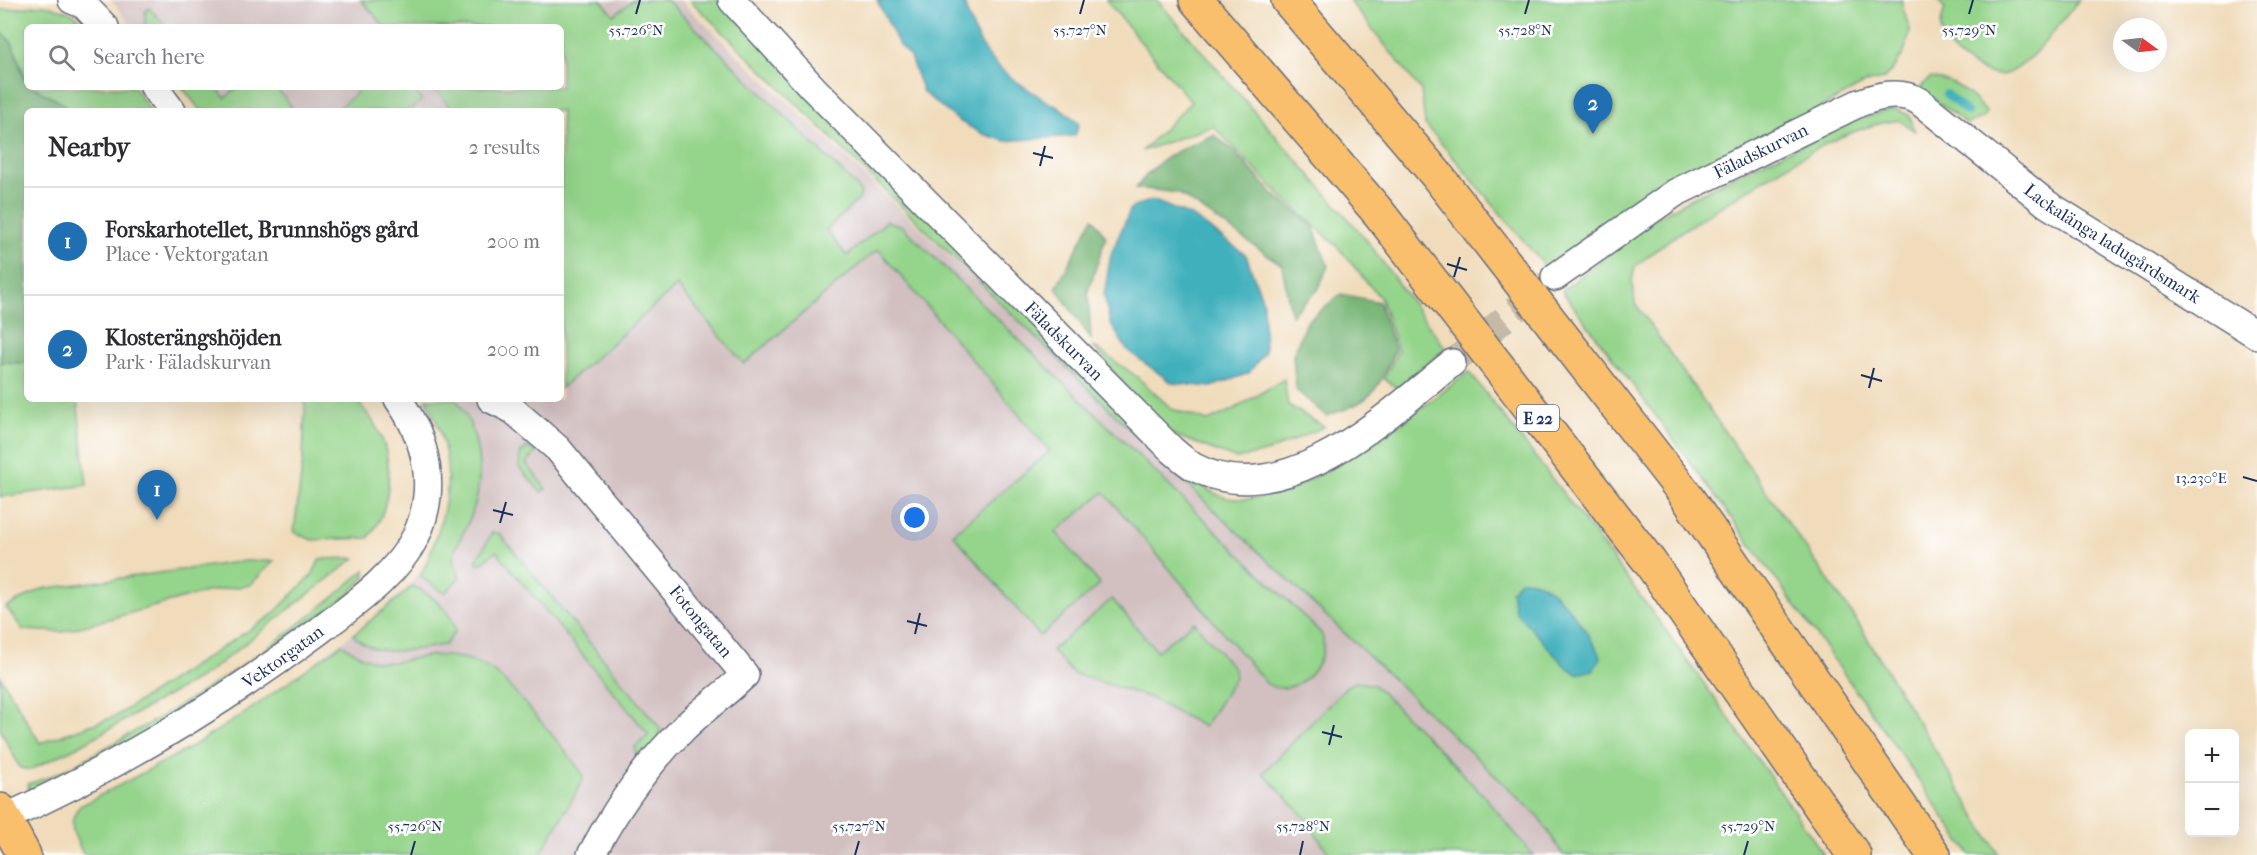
<!DOCTYPE html>
<meta charset="utf-8">
<style>
body{margin:0;font-family:"IM FELL French Canon",serif;background:#f7f7f7;color:#2b2b33}
.controls{position:absolute;right:18px;bottom:18px;display:grid;overflow:hidden;border-radius:9px;box-shadow:0 6px 24px #0002}
.controls button{width:54px;height:54px;display:grid;place-items:center;padding:0;border:0;border-bottom:2px solid #e1e1e2;background:#fff;color:#2b2b33;font:30px sans-serif}
.compass{position:absolute;left:2113px;top:18px;width:54px;height:54px;border-radius:50%;background:#fff;box-shadow:0 6px 24px #0002;rotate:105deg}
.you{position:absolute;left:915px;top:518px;width:21px;height:21px;margin:-15px;border:4px solid #fff;border-radius:50%;background:#1a73e8;box-shadow:0 0 0 9px #1a73e833}
.badge{display:grid;place-items:center;width:39px;height:39px;border-radius:50%;background:#1f6fb2;color:#fff;font-size:20px;font-weight:700}
.pin{position:absolute;translate:-50% -50px;filter:drop-shadow(0 2px 3px #0008)}
.pin::after{content:'';position:absolute;top:32px;width:21px;height:18px;background:inherit;clip-path:polygon(0 0,100% 0,50% 100%)}
.list{margin:0;padding:0;list-style:none}
h2{display:flex;justify-content:space-between;align-items:center;height:78px;margin:0;padding:0 24px;font-size:26px}
h2 small{font-size:20px;font-weight:400;color:#7c7c81}
.list li{display:grid;grid-template-columns:39px 1fr auto;gap:18px;align-items:center;box-sizing:border-box;height:108px;padding:0 24px;border-top:2px solid #e1e1e2}
.list b{display:block;font-size:22px;white-space:nowrap}
.list p{margin:0;font-size:20px;white-space:nowrap;color:#7c7c81}
.list em{font-size:20px;font-style:normal;color:#7c7c81}
.icon{flex:none;width:33px;height:33px;fill:none;stroke:currentColor;stroke-width:2;stroke-linecap:round;stroke-linejoin:round}
.map{position:relative;flex:none;width:2257px;height:855px;overflow:hidden}
.search{position:absolute;background:#fff;box-shadow:0 6px 24px #0002;left:24px;top:24px;width:540px;height:66px;display:flex;align-items:center;gap:15px;box-sizing:border-box;padding:0 21px;border-radius:9px;color:#7c7c81;font-size:22px}
.panel{position:absolute;background:#fff;box-shadow:0 6px 24px #0002;left:24px;top:108px;width:540px;height:294px;border-radius:9px}
.map>svg:first-child{display:block}
.industrial{fill:#d2bfc0}
.green{fill:#95d48b;stroke:#588274;stroke-width:1.5}
.forest{fill:#78b677;stroke:#4a726a;stroke-width:1.5}
.water{fill:#41b0bc;stroke:#2e708d;stroke-width:1.5}
.lines{fill:none;stroke-linecap:round;stroke-linejoin:round}
.stream{stroke:#41b0bc;stroke-width:8}
.minor-tunnel{stroke:#c5b9a8;stroke-width:27;stroke-dasharray:27 14;stroke-linecap:butt}
.minor-casing{stroke:#666c7f;stroke-width:30}
.major-casing{stroke:#666c7f;stroke-width:36}
.highway-casing{stroke:#666c7f;stroke-width:36}
.minor{stroke:#fff;stroke-width:27}
.major{stroke:#f9bf6d;stroke-width:33}
.highway{stroke:#f9bf6d;stroke-width:33}
.ticks{fill:none;stroke:#1b2f5e;stroke-width:2}
.labels{text-anchor:middle;dominant-baseline:central;stroke-width:5;stroke-linejoin:round;paint-order:stroke}
.shield{fill:#fff;stroke:#5f6d8e;stroke-width:1.5}
.shield-label{font-size:16px;font-weight:bold;fill:#1b2f5e}
.street-label{font-size:18px;fill:#1b2f5e;stroke:#fff}
.ticks-label{font-size:15px;text-anchor:middle;fill:#1b2f5e;stroke:#fff;stroke-width:5;stroke-linejoin:round;paint-order:stroke}
</style>
<div class="map">
<svg width="2257" height="855" viewBox="0 0 2257 855">
<rect width="100%" height="100%" fill="#fff"/>
<filter id="ink" filterUnits="userSpaceOnUse"><feTurbulence type="fractalNoise" baseFrequency=".0167" numOctaves="2"/><feDisplacementMap in="SourceGraphic" scale="12" xChannelSelector="R" yChannelSelector="G"/><feConvolveMatrix kernelMatrix="1 2 1 2 8 2 1 2 1" color-interpolation-filters="sRGB"/></filter>
<filter id="wash" filterUnits="userSpaceOnUse"><feTurbulence type="fractalNoise" baseFrequency=".008" numOctaves="4" result="noise"/><feDisplacementMap in="SourceGraphic" scale="24" xChannelSelector="R" yChannelSelector="G"/><feGaussianBlur stdDeviation="1.35" result="paint"/><feColorMatrix in="noise" values="0 0 0 0 0 0 0 0 0 0 0 0 0 0 0 0 0 1.4 0 .05"/><feComposite in="paint" operator="in"/></filter>
<g filter="url(#wash)">
<rect width="100%" height="100%" fill="#f0dcbb"/>
<polygon class="industrial" points="111,0 680,0 1533,810 1563,855 96,855 291,683 405,591 425,563 445,513 452,478 441,425 427,399 561,399 561,111 200,111 181,87 561,87 561,27 133,27"/>
<g class="green">
<path d="M361,0h240l13,15 19,-15h34l190,187 4,6 -1,5 -34,32 21,26 40,-35 15,5 419,407c13,27 -28,70 -55,50l-162,-191 -48,40 44,52 -60,52 -87,-102 97,-83 -172,-202 -134,115 -67,-78 -116,102v-277h-108l-19,-24h127v-60h-176z"/>
<path d="M690,0h28l476,481c13,8 25,17 41,18 67,6 180,-87 234,-127 125,158 242,317 355,483h-261l-25,-39 -360,-340z"/>
<polygon points="1106,0 1157,0 1365,238 1446,349 1397,388 1384,379 1398,351 1381,299 1337,246 1282,197 1213,126 1142,151 1191,102"/>
<polygon points="1349,0 1903,0 1901,1 1910,31 1904,53 1895,66 1884,79 1868,82 1821,107 1549,271 1425,124 1421,90"/>
<path d="M1937,0h142c-18,21 -46,62 -70,73 -17,7 -42,-9 -54,-20 -16,-16 -17,-24 -10,-45z"/>
<path d="M44,5c19,4 32,7 44,22h-61v55l-15,-39 -12,-12v-21z"/>
<polygon points="149,8 167,27 145,27 145,12"/>
<path d="M1930,78c26,1 40,16 56,34l-1,5 -19,7 -46,-36z"/>
<polygon points="33,87 134,87 150,111 65,111 65,105"/>
<polygon points="182,87 216,87 225,98 238,87 276,87 295,111 201,111"/>
<polygon points="363,87 411,87 422,100 409,111 335,111"/>
<path d="M1893,109l16,6 6,16 -16,-11c-58,8 -109,44 -158,74 -37,23 -73,44 -106,73l-3,14 3,22 223,320 141,232h-29c-130,-192 -268,-379 -408,-564l88,-70 87,-47 124,-56z"/>
<polygon points="1092,345 1136,376 1172,409 1208,421 1233,410 1284,379 1288,405 1324,427 1272,450 1237,459 1161,430"/>
<polygon points="0,362 27,363 27,399 77,399 87,485 0,497"/>
<path d="M303,399h52c7,8 15,16 20,26 20,33 18,83 -7,113l-56,2 -18,-8 9,-72 2,-54z"/>
<path d="M426,399h30c24,32 30,80 15,117 -6,15 -15,27 -18,43l7,18 -15,16 -24,-16c27,-66 41,-111 5,-178z"/>
<polygon points="527,447 537,452 526,463 546,489 541,492 519,467 520,454"/>
<polygon points="492,533 499,533 660,728 660,740 643,757 636,757 635,747 649,735 496,551 480,564 476,562"/>
<polygon points="355,558 206,674 79,746 30,770 20,768 0,729 0,676 40,743 116,716 271,616 312,575 320,559"/>
<polygon points="245,561 274,561 250,585 206,592 62,632 23,630 6,607 42,589"/>
<path d="M365,570v7l-19,20 -197,136 -112,57h-8l-2,-6c31,-8 58,-25 87,-41 90,-48 174,-105 251,-173z"/>
<path d="M413,586c17,8 41,26 42,46l-10,13c-31,4 -68,15 -92,-10z"/>
<polygon points="1112,599 1157,651 1194,622 1234,669 1235,678 1204,727 1148,697 1072,673 1052,650"/>
<path d="M342,644c50,38 65,4 114,13 12,2 27,7 38,15 13,9 83,90 89,104l-1,6 -42,73h-456c-9,-17 -19,-33 -4,-49l108,-57 57,-36z"/>
<polygon points="1356,682 1374,685 1430,740 1484,796 1533,855 1330,855 1305,818 1263,773 1347,686"/>
</g>
<g class="forest">
<polygon points="0,31 12,43 27,87 33,87 65,105 65,111 27,111 27,363 0,362"/>
<path d="M1214,135l20,16 39,43 40,32 15,40 -10,24 -27,25 -9,-50 -104,-72 -42,-5c22,-30 43,-39 78,-53z"/>
<polygon points="1093,218 1106,237 1088,291 1091,339 1056,288"/>
<path d="M1341,294l38,8 16,48c-20,45 -21,50 -69,66l-30,-26 -3,-35 13,-33z"/>
</g>
<g class="water">
<path d="M877,0h86c15,50 30,68 74,95 15,10 30,15 42,29l-4,12 -70,5 -22,-7 -24,-13 -36,-29 -13,-35 -11,-12z"/>
<polygon points="1152,200 1193,217 1246,255 1263,302 1265,351 1249,373 1211,387 1172,383 1127,350 1110,323 1104,295 1111,254 1131,208"/>
<path d="M1520,580c6,0 14,0 19,3 24,12 51,51 62,75l-8,12 -16,4 -13,-9 -49,-54 -4,-20z"/>
</g>
<g class="lines">
<polyline class="stream" points="1946,94 1967,112"/>
</g>
</g>
<g filter="url(#ink)">
<g class="lines">
<polyline class="minor-tunnel" points="1452,363 1547,283"/>
<defs>
<g id="minor">
<polyline points="72,0 84,5 105,27"/>
<path id="s1" d="M732,0l81,88 359,362c7,6 14,12 22,17 90,48 192,-51 258,-104"/>
<polyline points="154,87 172,111"/>
<path id="s2" d="M1555,277l120,-84 184,-90c19,-7 40,-13 60,-2l128,103 210,131"/>
<path id="s3" d="M491,399l22,11 45,39 187,226c-20,19 -43,35 -62,54 -37,36 -68,81 -92,126"/>
<path id="s4" d="M0,820c114,-51 220,-115 319,-189 34,-26 78,-56 97,-95 22,-48 11,-96 -18,-137"/>
</g>
<polyline id="major" points="0,810 24,855"/>
<g id="highway">
<polyline points="1196,0 1379,213 1649,561 1854,855"/>
<polyline points="1288,0 1435,173 1682,490 1934,855"/>
</g>
</defs>
<use href="#minor" class="minor-casing"/>
<use href="#major" class="major-casing"/>
<use href="#highway" class="highway-casing"/>
<use href="#minor" class="minor"/>
<use href="#major" class="major"/>
<use href="#highway" class="highway"/>
</g>
</g>
<path class="ticks" d="M636,14l4,-14M1080,14l4,-14M1525,14l4,-14M1969,14l4,-14M1033,153l20,5M1040,166l5,-20M1447,264l20,6M1454,277l6,-20M1861,375l21,6M1869,388l5,-20M2243,477l14,4M493,510l20,5M500,523l6,-21M907,621l20,5M915,634l5,-21M1322,732l20,5M1329,745l5,-20M411,855l4,-14M855,855l4,-14M1300,855l3,-14M1744,855l4,-14"/>
<g class="labels">
<rect class="shield" x="1517" y="405" width="42" height="26" rx="4.5"/>
<g class="shield-label">
<text x="1538" y="418">E 22</text>
</g>
<g class="street-label">
<text stroke="none"><textPath href="#s2" startOffset="242">Fäladskurvan</textPath></text>
<text stroke="none"><textPath href="#s2" startOffset="654">Lackalänga ladugårdsmark</textPath></text>
<text stroke="none"><textPath href="#s1" startOffset="476">Fäladskurvan</textPath></text>
<text stroke="none"><textPath href="#s3" startOffset="308">Fotongatan</textPath></text>
<text stroke="none"><textPath href="#s4" startOffset="327">Vektorgatan</textPath></text>
</g>
</g>
<g class="ticks-label">
<text x="636" y="35">55.726°N</text>
<text x="1080" y="35">55.727°N</text>
<text x="1525" y="35">55.728°N</text>
<text x="1969" y="35">55.729°N</text>
<text x="2201" y="483">13.230°E</text>
<text x="415" y="831">55.726°N</text>
<text x="859" y="831">55.727°N</text>
<text x="1303" y="831">55.728°N</text>
<text x="1748" y="831">55.729°N</text>
</g>
</svg>
<div class="controls">
<button>+</button>
<button>−</button>
</div>
<svg class="compass" viewBox="-18 -18 36 36"><path d="M0-13l5 13h-10z" fill="#e53935"/><path d="M0 13l5-13h-10z" fill="#7c7c81"/></svg>
<div class="you"></div>
<div class="pin badge" style="left:157px;top:520px">1</div>
<div class="pin badge" style="left:1593px;top:134px">2</div>
<div class="search"><svg class="icon" aria-label="search" viewBox="0 0 24 24"><circle cx="10" cy="10" r="6"/><path d="M15 15l6 6"/></svg>Search here</div>
<section class="panel">
<h2>Nearby<small>2 results</small></h2>
<ul class="list">
<li><span class="badge">1</span><div><b>Forskarhotellet, Brunnshögs gård</b><p>Place · Vektorgatan</p></div><em>200 m</em></li>
<li><span class="badge">2</span><div><b>Klosterängshöjden</b><p>Park · Fäladskurvan</p></div><em>200 m</em></li>
</ul>
</section>
</div>
